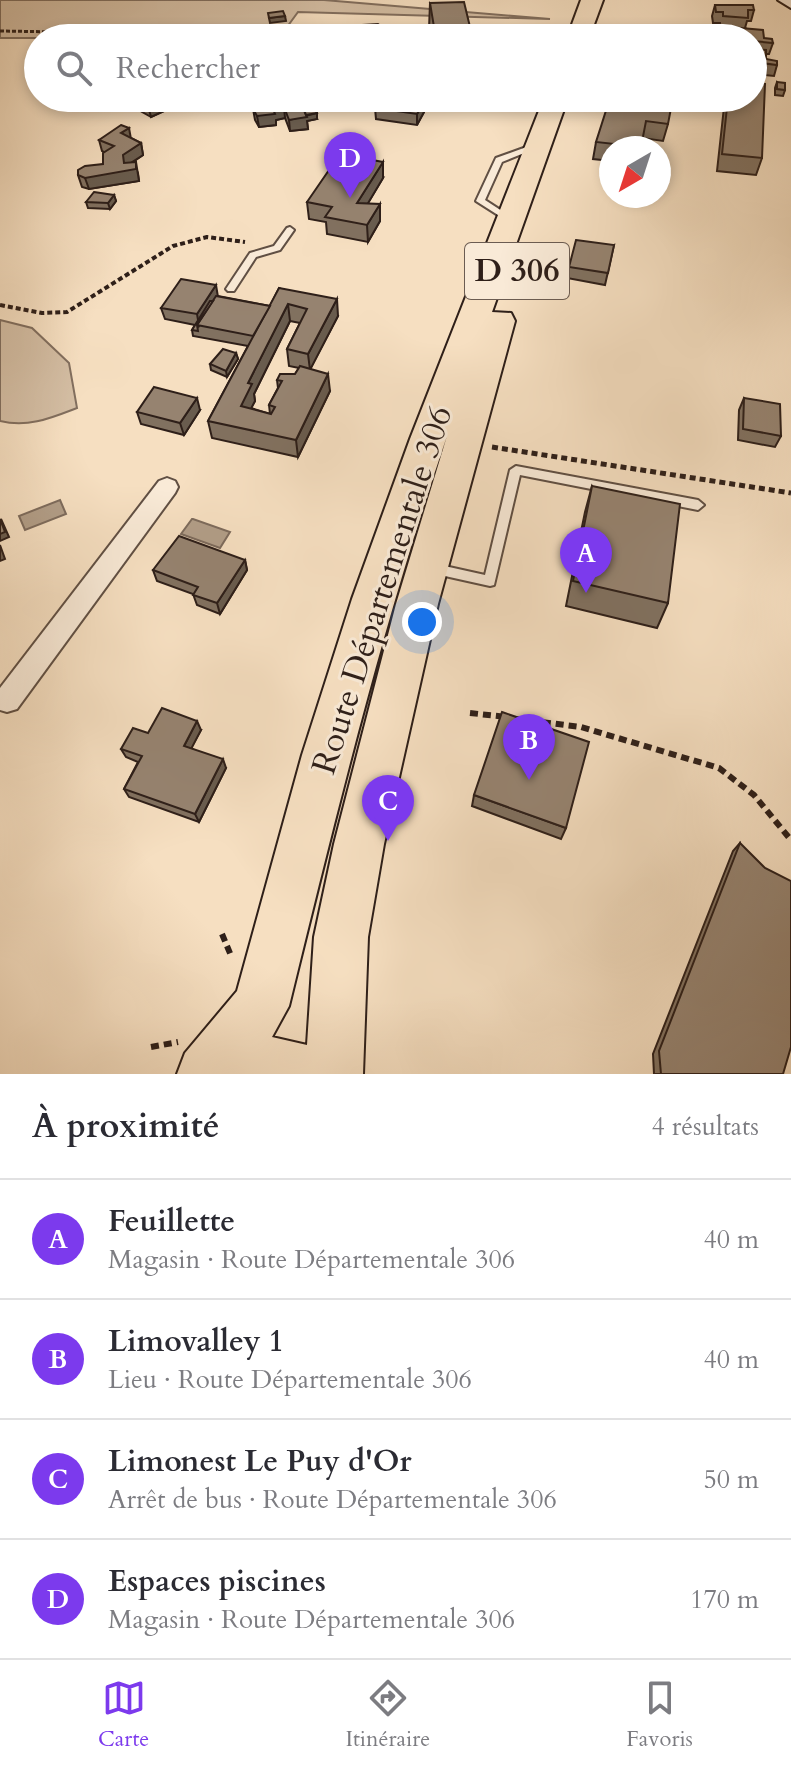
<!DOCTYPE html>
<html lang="fr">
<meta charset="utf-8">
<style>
body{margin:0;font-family:Cardo,serif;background:#f2f2f3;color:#2b2b33}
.compass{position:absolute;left:599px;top:136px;width:72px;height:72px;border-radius:50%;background:#fff;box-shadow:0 4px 12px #0003;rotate:219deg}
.you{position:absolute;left:422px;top:622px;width:28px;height:28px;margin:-20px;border:6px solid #fff;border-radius:50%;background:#1a73e8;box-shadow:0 0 0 12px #1a73e833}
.badge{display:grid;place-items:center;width:52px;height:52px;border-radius:50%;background:#7c3aed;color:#fff;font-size:26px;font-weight:700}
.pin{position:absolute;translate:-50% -66px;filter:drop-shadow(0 2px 4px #0008)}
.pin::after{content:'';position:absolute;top:42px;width:28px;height:24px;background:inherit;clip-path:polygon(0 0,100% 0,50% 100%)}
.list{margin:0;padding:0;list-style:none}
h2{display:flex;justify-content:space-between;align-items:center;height:104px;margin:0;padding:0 32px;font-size:34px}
h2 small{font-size:26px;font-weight:400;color:#7c7c81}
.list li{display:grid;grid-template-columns:52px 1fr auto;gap:24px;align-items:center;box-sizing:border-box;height:120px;padding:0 32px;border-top:2px solid #e1e1e2}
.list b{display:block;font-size:30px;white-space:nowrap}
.list p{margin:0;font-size:26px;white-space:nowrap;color:#7c7c81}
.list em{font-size:26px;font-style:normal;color:#7c7c81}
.icon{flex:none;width:44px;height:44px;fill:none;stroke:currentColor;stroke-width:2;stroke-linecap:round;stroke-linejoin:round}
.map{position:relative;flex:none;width:791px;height:1074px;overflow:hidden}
.search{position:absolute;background:#fff;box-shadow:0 4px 12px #0003;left:24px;right:24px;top:24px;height:88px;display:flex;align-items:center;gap:20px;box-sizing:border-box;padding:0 28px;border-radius:44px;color:#7c7c81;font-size:30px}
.sheet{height:584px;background:#fff}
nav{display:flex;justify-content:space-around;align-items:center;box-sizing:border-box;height:112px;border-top:2px solid #e1e1e2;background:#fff;font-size:22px;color:#7c7c81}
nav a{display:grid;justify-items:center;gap:4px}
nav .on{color:#7c3aed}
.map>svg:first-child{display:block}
.green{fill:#d4bea4;stroke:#816e5e;stroke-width:2}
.water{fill:#b29e88;stroke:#7d6b5c;stroke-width:2}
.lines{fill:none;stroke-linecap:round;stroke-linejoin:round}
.lane-casing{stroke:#604f43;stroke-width:4}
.street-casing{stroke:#604f43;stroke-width:4}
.secondary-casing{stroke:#2e1f19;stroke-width:4}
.primary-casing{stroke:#2e1f19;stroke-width:4}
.path-far3{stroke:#2e1f19;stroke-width:3;stroke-dasharray:4 2;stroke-linecap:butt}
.path-far2{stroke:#2e1f19;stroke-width:4;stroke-dasharray:5 3;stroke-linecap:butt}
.path-far1{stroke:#2e1f19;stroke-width:5;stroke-dasharray:6 4;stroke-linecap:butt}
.path{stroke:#2e1f19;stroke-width:6;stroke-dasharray:8 5;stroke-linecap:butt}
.lane{fill:#f9ead7;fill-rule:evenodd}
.street{fill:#f9ead7;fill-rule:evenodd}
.secondary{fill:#f9ead7;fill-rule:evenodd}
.primary{fill:#f6dfc1;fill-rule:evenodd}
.wall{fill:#817160;stroke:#2e1f19;stroke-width:2;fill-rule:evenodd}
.shaded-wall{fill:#695c4e;stroke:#2e1f19;stroke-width:2}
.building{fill:#968370;stroke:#2e1f19;stroke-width:2}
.labels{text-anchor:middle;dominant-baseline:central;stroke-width:6;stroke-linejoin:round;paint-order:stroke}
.shield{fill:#f9ead7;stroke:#6b5c52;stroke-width:2}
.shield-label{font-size:32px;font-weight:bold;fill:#2e1f19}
.street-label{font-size:34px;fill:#2e1f19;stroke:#f9ead7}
</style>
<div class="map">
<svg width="791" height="1074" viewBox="0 0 791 1074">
<rect width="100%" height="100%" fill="#f6dfc1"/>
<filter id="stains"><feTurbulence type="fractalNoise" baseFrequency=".0025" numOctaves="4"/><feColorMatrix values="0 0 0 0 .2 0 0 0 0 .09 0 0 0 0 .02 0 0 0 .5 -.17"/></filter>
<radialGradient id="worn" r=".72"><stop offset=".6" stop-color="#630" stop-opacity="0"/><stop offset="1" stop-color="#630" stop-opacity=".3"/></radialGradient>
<g class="green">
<polygon points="0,0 324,0 550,19 298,12 279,38 0,38"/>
<path d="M0,320l32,8 37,35 8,45c-26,10 -49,20 -77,13z"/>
</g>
<g class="water">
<polygon points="60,500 66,514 25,530 19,516"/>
<polygon points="192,519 193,519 230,532 220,548 181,534"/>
</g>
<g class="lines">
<defs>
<g id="lane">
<polygon points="532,145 539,147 502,162 485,200 516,220 509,222 476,201 496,158"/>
<polygon points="290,227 294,230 280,250 256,257 234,291 228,291 226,289 250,253 274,246 287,228"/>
<polygon points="516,466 698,500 704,505 698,510 520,475 494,585 490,586 427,572 425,568 427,564 431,563 485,575 510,470"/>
</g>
<polygon id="street" points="167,478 175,481 178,487 175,493 17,709 7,712 0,710 0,688 159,481"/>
<polygon id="secondary" points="778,0 791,0 791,8"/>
<g id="primary">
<polygon points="581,0 603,0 589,38 567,38"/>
<path d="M544,98h24l-76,214 19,1 4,8 -77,283 -54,240 -16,93 -5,137h-186l8,-21 52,-62 65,-236 50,-156 58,-160zM447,436l-51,168 -62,240 -20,93 -7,108 -35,-8 17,-31c47,-192 94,-383 158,-570z"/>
</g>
</defs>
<use href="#lane" class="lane-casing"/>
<use href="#street" class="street-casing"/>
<use href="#secondary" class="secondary-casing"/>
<use href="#primary" class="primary-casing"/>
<polyline class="path-far3" points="0,31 119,33 121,38"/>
<polyline class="path-far2" points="0,305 42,313 67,312 173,246 207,237 245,242"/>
<polyline class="path-far1" points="492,447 791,493"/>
<g class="path">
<polyline points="470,713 507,717"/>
<polyline points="517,719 581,727 719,768 754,795 791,840"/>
<polyline points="222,934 232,958"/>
<polyline points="151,1047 178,1042"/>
</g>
<use href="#lane" class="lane"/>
<use href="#street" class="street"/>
<use href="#secondary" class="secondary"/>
<use href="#primary" class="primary"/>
</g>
<g class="wall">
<polygon points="430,3 470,27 469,38 431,38 429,29"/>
<polygon points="715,5 754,10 751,21 747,21 745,28 773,43 769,54 766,54 766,59 777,65 774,76 753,74 753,38 738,38 741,28 720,27 720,23 713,23 712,16"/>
<polygon points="777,82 785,90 783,96 775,95 775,88"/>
<polygon points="134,98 186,98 187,102 183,107 175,106 151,117 137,109"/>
<polygon points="260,98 287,100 302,104 317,119 307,121 308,129 290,131 285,118 276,120 276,125 259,127 255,120 253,109 262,108"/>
<polygon points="725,98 753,98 762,158 756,175 717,171"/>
<polygon points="650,99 668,124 663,141 643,138 640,148 611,148 611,161 593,159 596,142"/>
<polygon points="375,108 424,112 417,125 376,119"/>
<polygon points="131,138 141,143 143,155 133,162 138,173 139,181 89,189 82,187 78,175 103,164 104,152 102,151 99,140"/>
<polygon points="383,178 368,203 380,221 368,242 327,234 326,222 309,219 307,202"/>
<polygon points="114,195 116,201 110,209 88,208 86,202"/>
<polygon points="614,245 605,285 567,278 569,267"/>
<path d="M279,288l59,28 -28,53 20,22 -32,66 -86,-19 -4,-17 40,-75 -55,-10 -1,-6 3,-5 -30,-6 -4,-11 57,-12 52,10zM290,321l10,2 -13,26 2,17 10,2 -4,6 -18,6 1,8 -9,17 1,9 -19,-6 4,-7 -1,-7z"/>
<polygon points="236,353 238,359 227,377 211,370 210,364"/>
<polygon points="744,398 781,436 775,447 738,440 739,410"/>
<polygon points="200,410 184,435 141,424 137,412"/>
<polygon points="592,486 668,603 657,628 566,606 585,512"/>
<polygon points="245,560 247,570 220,614 197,605 193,594 157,581 153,570"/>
<polygon points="201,730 191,748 226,768 199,822 129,797 124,789 138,762 126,757 121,749 148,733"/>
<polygon points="474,795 566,828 561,839 472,806"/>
<polygon points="740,843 783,1074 654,1074 653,1054 733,851"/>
</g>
<g class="shaded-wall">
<polygon points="285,16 286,21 270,23 269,18"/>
<polygon points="166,98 173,98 175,106 151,117 148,106"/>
<polygon points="181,98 186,98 187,102 183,107"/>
<polygon points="425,101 424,112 417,125 417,114"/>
<polygon points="284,107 285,118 276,120 276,125 259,127 257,116 273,109"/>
<polygon points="317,113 317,119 307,121 308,129 290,131 289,120"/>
<polygon points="129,128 131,139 121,133"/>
<polygon points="141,143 143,155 126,166 136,162 139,181 89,189 85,178"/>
<polygon points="383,162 383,178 358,220 357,203"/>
<polygon points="114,195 116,201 110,209 108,203"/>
<polygon points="380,204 380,221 368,242 367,225"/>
<polygon points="216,285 218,297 199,326 197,314"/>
<polygon points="337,299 338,316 310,370 308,354"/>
<polygon points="288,304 290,321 254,394 255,401 244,422 241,406 248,383"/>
<polygon points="236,353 238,359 227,377 226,371"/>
<polygon points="328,374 330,391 298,457 296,440"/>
<polygon points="197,398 200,410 184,435 180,423"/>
<polygon points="1,519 9,537 0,541 0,534"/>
<polygon points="0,545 5,559 0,561"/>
<polygon points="245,560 247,570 220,614 217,603"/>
<polygon points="197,721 201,730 188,755 184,746"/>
<polygon points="223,759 226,768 199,822 195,814"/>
</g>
<g class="building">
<polygon points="464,2 470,27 434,27 430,3"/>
<polygon points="715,5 753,5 754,10 748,10 748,18 723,16 723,12 716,12"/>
<polygon points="283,11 285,16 269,18 268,13"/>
<polygon points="378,24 392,33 381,38 345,37 356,34 349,29 362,25"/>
<polygon points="741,28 763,30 764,38 772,39 773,43 753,41 753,38 742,38"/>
<polygon points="670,29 690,32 688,38 659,38 661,34 668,35"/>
<polygon points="753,49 766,50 766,59 777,61 777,65 753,62"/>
<polygon points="777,82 785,83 785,90 777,89"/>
<polygon points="753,83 765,84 762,158 722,154 728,98 753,98"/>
<polygon points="135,98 166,98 148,106"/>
<polygon points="260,98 287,98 287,100 299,99 307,117 289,120 284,107 273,109 275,114 257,116 253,109 264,108"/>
<polygon points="382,98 404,101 406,98 425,101 417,114 375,108"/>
<polygon points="610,98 650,98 650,99 672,103 668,124 646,121 641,147 596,142"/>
<polygon points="312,103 317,113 306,115 302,104"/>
<polygon points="121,125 129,128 121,133 141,143 123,155 124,163 136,162 136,169 85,178 78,175 78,170 85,166 103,164 103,153 114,146 99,140"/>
<polygon points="340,154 383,162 357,203 380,204 367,225 325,217 332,207 307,202"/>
<polygon points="94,192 114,195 108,203 86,202"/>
<polygon points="576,240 614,245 608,273 569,267"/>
<polygon points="181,279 216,285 197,314 161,308"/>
<polygon points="279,288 337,299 308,354 287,349 307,309 288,304 248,383 252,384 241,406 271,414 275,407 269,405 282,381 277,380 280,374 295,374 300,366 328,374 296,440 208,421"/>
<polygon points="216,296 270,306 253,336 197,325"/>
<polygon points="210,301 213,301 197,325 198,331 192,330"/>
<polygon points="223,349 236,353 226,371 210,364"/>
<polygon points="154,387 197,398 180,423 137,412"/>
<polygon points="744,398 780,404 781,436 743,429"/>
<polygon points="592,486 680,504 668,603 573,581"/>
<polygon points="0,519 5,532 0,534"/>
<polygon points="179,536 245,560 217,603 193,595 198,587 153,570"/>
<polygon points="162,708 197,721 184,746 223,759 195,814 124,789 142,756 121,749 133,728 148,733"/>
<polygon points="502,712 589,742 566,828 474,795"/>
<polygon points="740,843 765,868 791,881 791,1047 783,1074 661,1074 659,1051"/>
</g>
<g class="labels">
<rect class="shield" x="465" y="243" width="104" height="56" rx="6"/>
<g class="shield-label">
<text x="517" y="271">D 306</text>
</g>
<g class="street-label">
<text transform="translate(382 590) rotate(-72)">Route Départementale 306</text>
</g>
</g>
<rect width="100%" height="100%" filter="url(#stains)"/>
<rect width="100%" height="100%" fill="url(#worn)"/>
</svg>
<svg class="compass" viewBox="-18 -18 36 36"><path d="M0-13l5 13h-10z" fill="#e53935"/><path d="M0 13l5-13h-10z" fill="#7c7c81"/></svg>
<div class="you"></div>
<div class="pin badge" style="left:586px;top:593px">A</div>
<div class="pin badge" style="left:529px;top:780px">B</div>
<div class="pin badge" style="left:388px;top:841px">C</div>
<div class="pin badge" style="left:350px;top:198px">D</div>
<div class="search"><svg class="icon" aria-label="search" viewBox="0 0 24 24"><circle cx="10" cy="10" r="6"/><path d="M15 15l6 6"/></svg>Rechercher</div>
</div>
<section class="sheet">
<h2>À proximité<small>4 résultats</small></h2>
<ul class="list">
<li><span class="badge">A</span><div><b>Feuillette</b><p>Magasin · Route Départementale 306</p></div><em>40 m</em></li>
<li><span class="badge">B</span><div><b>Limovalley 1</b><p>Lieu · Route Départementale 306</p></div><em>40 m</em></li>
<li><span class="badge">C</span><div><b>Limonest Le Puy d'Or</b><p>Arrêt de bus · Route Départementale 306</p></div><em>50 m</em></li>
<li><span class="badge">D</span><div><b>Espaces piscines</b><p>Magasin · Route Départementale 306</p></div><em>170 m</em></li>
</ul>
</section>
<nav>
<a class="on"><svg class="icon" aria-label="map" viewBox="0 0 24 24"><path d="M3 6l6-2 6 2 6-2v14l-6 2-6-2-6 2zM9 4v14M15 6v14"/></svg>Carte</a>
<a><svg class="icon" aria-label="directions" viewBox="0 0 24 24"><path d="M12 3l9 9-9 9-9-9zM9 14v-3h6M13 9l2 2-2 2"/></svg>Itinéraire</a>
<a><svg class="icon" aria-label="saved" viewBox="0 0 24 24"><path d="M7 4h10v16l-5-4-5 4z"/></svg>Favoris</a>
</nav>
